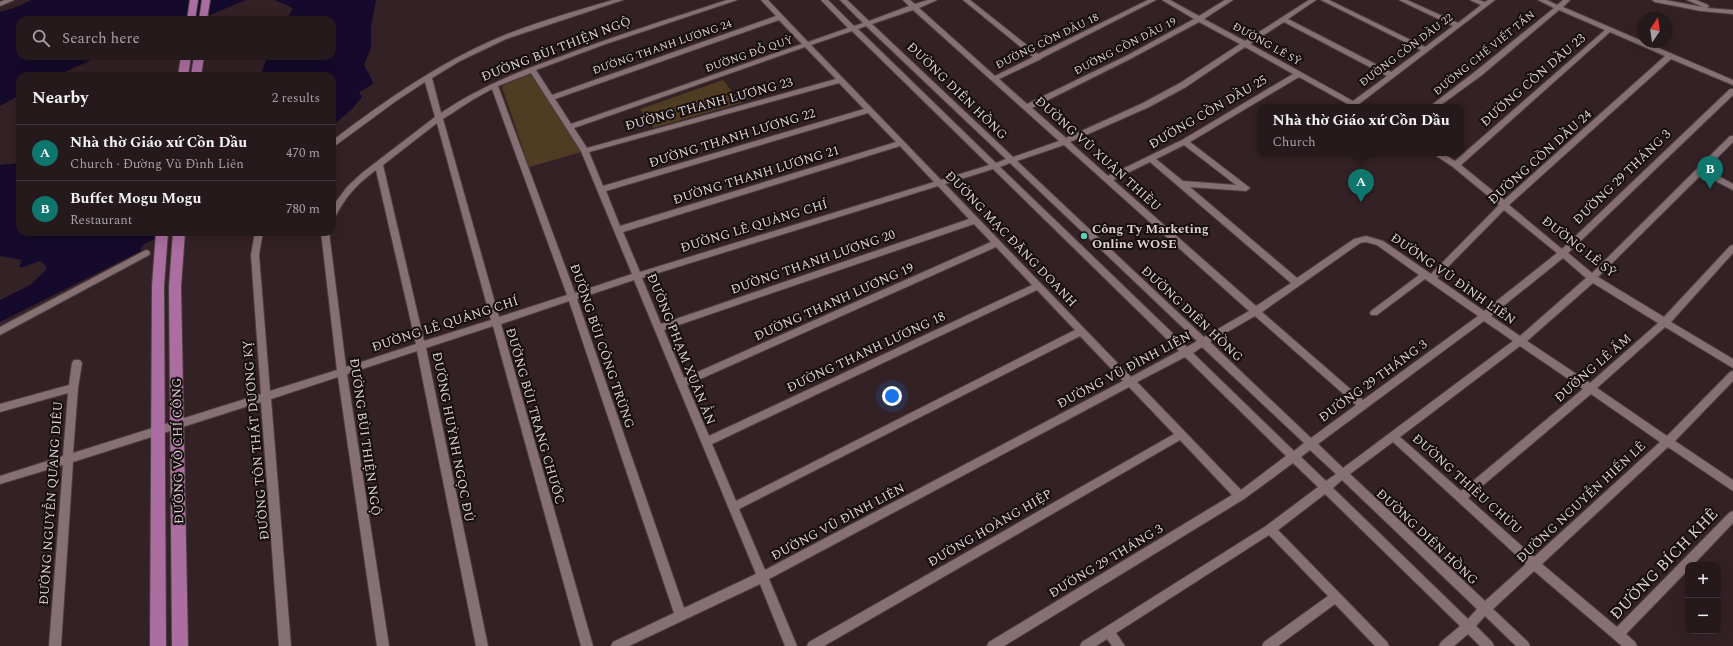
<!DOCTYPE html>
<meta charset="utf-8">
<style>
body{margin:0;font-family:Spectral,serif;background:#2e2225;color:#f1f3f6}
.controls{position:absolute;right:12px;bottom:12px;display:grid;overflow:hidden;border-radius:8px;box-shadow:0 4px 16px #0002}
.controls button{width:36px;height:36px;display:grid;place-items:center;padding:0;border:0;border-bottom:1px solid #42383b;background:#26191c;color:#f1f3f6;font:20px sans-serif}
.compass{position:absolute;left:1637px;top:12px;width:36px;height:36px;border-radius:50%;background:#26191c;box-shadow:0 4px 16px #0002;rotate:13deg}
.you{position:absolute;left:892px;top:396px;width:14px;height:14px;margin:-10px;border:3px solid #fff;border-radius:50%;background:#1a73e8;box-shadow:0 0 0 6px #1a73e833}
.badge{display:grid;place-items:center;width:26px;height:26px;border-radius:50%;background:#0f766e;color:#fff;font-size:13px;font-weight:700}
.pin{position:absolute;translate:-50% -33px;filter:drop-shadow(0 1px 2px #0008)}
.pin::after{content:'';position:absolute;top:21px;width:14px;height:12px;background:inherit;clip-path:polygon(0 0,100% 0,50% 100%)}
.popup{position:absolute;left:1258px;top:104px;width:206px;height:52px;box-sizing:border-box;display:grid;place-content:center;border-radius:8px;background:#26191c;filter:drop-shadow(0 1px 3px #0005);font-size:13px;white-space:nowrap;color:#a4a0a3}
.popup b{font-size:15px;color:#f1f3f6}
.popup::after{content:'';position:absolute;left:50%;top:100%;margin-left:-8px;border:8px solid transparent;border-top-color:#26191c}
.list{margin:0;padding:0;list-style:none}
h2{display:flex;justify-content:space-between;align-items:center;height:52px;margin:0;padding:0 16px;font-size:17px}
h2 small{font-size:13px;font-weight:400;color:#a4a0a3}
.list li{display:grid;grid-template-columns:26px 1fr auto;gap:12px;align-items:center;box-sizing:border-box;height:56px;padding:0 16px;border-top:1px solid #42383b}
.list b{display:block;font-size:15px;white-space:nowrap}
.list p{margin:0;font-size:13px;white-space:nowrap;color:#a4a0a3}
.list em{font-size:13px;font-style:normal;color:#a4a0a3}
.icon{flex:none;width:22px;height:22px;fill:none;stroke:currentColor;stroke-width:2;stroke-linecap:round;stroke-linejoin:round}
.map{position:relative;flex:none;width:1733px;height:646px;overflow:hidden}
.search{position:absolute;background:#26191c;box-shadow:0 4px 16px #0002;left:16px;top:16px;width:320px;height:44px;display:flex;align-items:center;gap:10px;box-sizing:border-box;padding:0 14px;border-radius:12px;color:#a4a0a3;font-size:15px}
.panel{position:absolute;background:#26191c;box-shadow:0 4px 16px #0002;left:16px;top:72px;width:320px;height:164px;border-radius:12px}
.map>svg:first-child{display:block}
.green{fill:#4f3c23}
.water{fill:#150a2b}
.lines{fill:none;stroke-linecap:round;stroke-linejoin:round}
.minor-casing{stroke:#4d3e42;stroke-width:2}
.major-casing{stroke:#4d3e42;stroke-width:2}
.minor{fill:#867074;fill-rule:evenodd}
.major{fill:#ab6ea0;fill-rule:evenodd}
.poi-dot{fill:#5eceb8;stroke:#160e0f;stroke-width:1.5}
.labels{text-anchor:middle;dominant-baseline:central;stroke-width:4;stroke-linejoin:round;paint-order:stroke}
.far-street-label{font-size:11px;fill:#ddd1d3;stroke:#160e0f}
.street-label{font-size:13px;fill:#ddd1d3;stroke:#160e0f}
.poi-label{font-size:13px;font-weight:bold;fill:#ddd1d3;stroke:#160e0f;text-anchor:start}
.near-street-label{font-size:16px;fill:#ddd1d3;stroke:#160e0f}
</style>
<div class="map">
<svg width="1733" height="646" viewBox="0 0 1733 646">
<rect width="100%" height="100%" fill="#332125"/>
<g class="green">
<polygon points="529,75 533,75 581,152 529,167 502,87 504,85"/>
<polygon points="723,80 741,103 653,128 640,109"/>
</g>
<g class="water">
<polygon points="31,0 246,0 198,20 20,20 20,56 100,56 56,76 20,76 20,95 0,106 0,12 14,8"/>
<polygon points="275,0 376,0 371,26 371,48 364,65 373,82 372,85 359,92 362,97 352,109 332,126 332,76 260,76 268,56 332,56 332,20 286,20 293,9 291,7"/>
<polygon points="20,163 20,232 171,232 144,244 141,248 141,251 0,322 0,300 30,285 46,270 46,266 40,261 23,267 19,267 22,260 0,256 0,165"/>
</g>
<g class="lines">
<defs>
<g id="minor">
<polygon points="5,0 14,0 0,6 0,2"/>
<path d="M613,0h10l-117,39 -46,22 -28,17 9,35c38,-26 79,-42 121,-57 55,-21 110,-38 165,-56h10l-134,45 -67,25 16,25 224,-79 -15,-16h7l40,42 40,-14 -27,-28h7l26,26 9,-3 -23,-23h7l22,21 40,-15 -6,-6h7l5,4 13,-4h9l-18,8 76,68 38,-19 -70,-57h7l68,54 110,-54h8l-114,58 -1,1 -42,20 28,25 101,-49 66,-36 -32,-19h8l29,16 26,-16h8l-29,19 41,22 64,-41h7l-28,19 103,53 30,-22 -100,-50h8l96,47 28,-21 -54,-26h8l51,23 23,-18 -11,-5h9l6,2 3,-2h7l-136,104 4,3h-10l-54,-30 -109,65 60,46 -4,3 -56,-4 107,91 57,-39 12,-3 17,5 48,33 68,-69 -46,-38 -21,-14h10l13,8 150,-131 -46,-20 -77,65 -44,32h-9l47,-36 78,-63 -16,-8h9l10,5 6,-5h7l-7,7 170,73v5l-62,-26 -162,146 53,44 168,-160h3v6l-165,158 24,20 138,-137h3v6l-27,27 27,15v6l-31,-16 -104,103 66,40 66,-71 3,-1v8l-62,69 62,37v9l-68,-41 -68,61 70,48 63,-64 3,-1v10l-58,60 58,39v11l-65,-44 -126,117 75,63 112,-114 4,-2v12l-40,42h-5v5l-62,64 9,8 2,4h-15l-88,-75 -41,38 35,33 2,4h-14l-31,-30 -9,10 16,16 2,4h-14l-12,-12 -14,12h-15l2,-4 19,-16 -135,-132 -47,36 109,112 2,4h-14l-40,-42 -57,42h-16l2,-4 64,-46 -59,-61 -153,98 9,13h-13l-5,-7 -11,7h-16l2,-4 184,-116 52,-39 -25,-24 -49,36 -240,147h-17l2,-4 243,-147 -52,-55 -356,206h-17l2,-4 365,-208 -45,-47 -360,192 28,67h-12l-25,-62 -131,62h-18l2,-4 61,-29 -105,-312 -68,23 92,322h-12l-88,-320 -67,22 62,298h-12l-59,-295 -70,23 42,272h-12l-39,-269 -67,22 20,247h-12l-18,-244 -188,60 -12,184h-12l14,-181 -63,19v-8l63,-20 5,-63 -68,19v-8l69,-19 3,-22 2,-3h6l2,3 -4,25 -5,65 188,-59 -10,-139 4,-23h8l-4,23 11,136 67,-21 -16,-138h8l17,135 70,-23 -40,-174c-20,15 -29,25 -41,47l-3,1v-11l15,-20 15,-14 73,-56 -10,-35 -29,19 -64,47v-7c52,-40 107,-78 168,-104 36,-15 75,-26 113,-37zM913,10l146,131 -46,16 -141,-133zM779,20l23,24 -231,80 -16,-25zM1199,22l41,22 -60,39 -37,20 -77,35 -34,-30 100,-50zM1284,22l103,54 -34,25 -103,-57zM866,26l140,133 -10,4 -138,-134zM852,31l137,134 -48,15 -130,-135zM1610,32l55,24 -161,144 -43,-35zM805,47l31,32 -249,69 -13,-20zM1245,47l48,27 -111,66 -74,36 -38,-34 79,-35 37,-20zM531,73l50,78 51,123 -57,19 -77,-207zM839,83l25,26 -261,77 -14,-34zM492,89l75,206 -68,22 -56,-198 31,-20zM868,113l28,29 -276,84 -14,-35zM437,123l54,197 -67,21 -41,-176zM1064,145l185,166 -45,26 -187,-176zM1184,145l52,40 -53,-4 -27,-22zM900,146l34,36 -294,90 -17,-40zM1150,162l141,121 -35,23 -143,-126zM1010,163l187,178 -10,6 -187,-180zM993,169l186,182 -48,26 -186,-193zM938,186l31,33 -308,105 -19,-46zM1504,210l53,43 -73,58 -47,-33zM974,224l17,18 -307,136 -20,-48zM1366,242l11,3 42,30 -48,36 -1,2 1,2h6l48,-36 53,37 -115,84 -101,-88 98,-69zM996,247l36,38 -323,151 -22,-51zM1563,258l23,20 -66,58 -29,-20zM634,280l122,294 -72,34 -107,-309zM1593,283l65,40 -68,60 -63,-42zM1037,290l38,40 -339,171 -24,-57zM1255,316l101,89 -45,33 -101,-96zM1484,321l29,20 -170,127 -25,-24zM1080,336l43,45 -358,189 -26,-61zM1520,346l63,43 -122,102 -61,-54zM1202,347l102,96 -10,8 -101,-98zM1185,357l101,99 -45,34 -104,-108zM1591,394l69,48 -126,115 -66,-59zM1393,442l133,122 -41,37 -135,-127zM1310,450l26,24 -10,7 -25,-24zM1342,480l135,129 -9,10 -135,-131z"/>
<polygon points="1652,0 1665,0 1703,7 1687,0 1696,0 1708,5 1709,6 1707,8 1733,10 1733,14 1701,11 1655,2"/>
<polygon points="146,250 149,251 150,253 149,255 0,335 0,327"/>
</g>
<g id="major">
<polygon points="190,0 198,0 195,20 187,20"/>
<polygon points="202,0 210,0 207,20 199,20"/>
<polygon points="181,56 191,56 188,76 178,76"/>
<polygon points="194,56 204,56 201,76 191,76"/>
<polygon points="156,232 168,232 164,286 166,646 150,646 152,286"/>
<polygon points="173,232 185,232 181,287 188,646 172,646 169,287"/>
</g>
</defs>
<use href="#minor" class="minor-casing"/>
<use href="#major" class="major-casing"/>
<use href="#minor" class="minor"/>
<use href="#major" class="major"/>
</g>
<circle class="poi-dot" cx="1084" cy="236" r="4"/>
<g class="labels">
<g class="far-street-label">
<text transform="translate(1047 41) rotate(-26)">ĐƯỜNG CỒN DẦU 18</text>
<text transform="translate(1267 44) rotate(29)">ĐƯỜNG LÊ SỸ</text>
<text transform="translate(1125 46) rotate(-27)">ĐƯỜNG CỒN DẦU 19</text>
<text transform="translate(662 47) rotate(-19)">ĐƯỜNG THANH LƯƠNG 24</text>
<text transform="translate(1406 50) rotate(-37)">ĐƯỜNG CỒN DẦU 22</text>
<text transform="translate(1484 53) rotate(-39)">ĐƯỜNG CHẾ VIẾT TẤN</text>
<text transform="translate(749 54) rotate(-19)">ĐƯỜNG ĐỖ QUỲ</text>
</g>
<g class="street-label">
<text transform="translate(556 49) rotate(-21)">ĐƯỜNG BÙI THIỆN NGỘ</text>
<text transform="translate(1533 80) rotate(-41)">ĐƯỜNG CỒN DẦU 23</text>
<text transform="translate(957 91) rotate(44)">ĐƯỜNG DIÊN HỒNG</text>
<text transform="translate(709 104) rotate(-15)">ĐƯỜNG THANH LƯƠNG 23</text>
<text transform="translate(1208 112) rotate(-30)">ĐƯỜNG CỒN DẦU 25</text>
<text transform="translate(732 138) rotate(-17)">ĐƯỜNG THANH LƯƠNG 22</text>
<text transform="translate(1098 154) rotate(42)">ĐƯỜNG VŨ XUÂN THIỀU</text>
<text transform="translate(1540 157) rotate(-42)">ĐƯỜNG CỒN DẦU 24</text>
<text transform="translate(756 175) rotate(-17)">ĐƯỜNG THANH LƯƠNG 21</text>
<text transform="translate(1622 177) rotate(-44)">ĐƯỜNG 29 THÁNG 3</text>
<text transform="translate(754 226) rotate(-17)">ĐƯỜNG LÊ QUẢNG CHÍ</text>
<text transform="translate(1011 239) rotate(46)">ĐƯỜNG MẠC ĐĂNG DOANH</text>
<text transform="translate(1579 247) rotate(38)">ĐƯỜNG LÊ SỸ</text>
<text transform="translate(813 262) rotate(-19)">ĐƯỜNG THANH LƯƠNG 20</text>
<text transform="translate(1453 279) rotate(35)">ĐƯỜNG VŨ ĐÌNH LIÊN</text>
<text transform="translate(834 302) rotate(-24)">ĐƯỜNG THANH LƯƠNG 19</text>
<text transform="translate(1192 314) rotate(43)">ĐƯỜNG DIÊN HỒNG</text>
<text transform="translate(445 324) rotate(-18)">ĐƯỜNG LÊ QUẢNG CHÍ</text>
<text transform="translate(602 346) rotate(71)">ĐƯỜNG BÙI CÔNG TRỪNG</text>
<text transform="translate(681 349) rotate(68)">ĐƯỜNG PHẠM XUÂN ẨN</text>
<text transform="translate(866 352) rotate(-25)">ĐƯỜNG THANH LƯƠNG 18</text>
<text transform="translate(1593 368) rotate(-41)">ĐƯỜNG LÊ ẤM</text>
<text transform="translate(1124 370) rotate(-28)">ĐƯỜNG VŨ ĐÌNH LIÊN</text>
<text transform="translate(1373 381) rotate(-36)">ĐƯỜNG 29 THÁNG 3</text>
<text transform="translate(535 416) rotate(74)">ĐƯỜNG BÙI TRANG CHƯỚC</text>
<text transform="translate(365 437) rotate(82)">ĐƯỜNG BÙI THIỆN NGỘ</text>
<text transform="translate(453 437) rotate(79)">ĐƯỜNG HUỲNH NGỌC ĐỦ</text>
<text transform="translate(256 440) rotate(-95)">ĐƯỜNG TÔN THẤT DƯƠNG KỴ</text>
<text transform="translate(178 451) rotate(-91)">ĐƯỜNG VÕ CHÍ CÔNG</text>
<text transform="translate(1467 484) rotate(42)">ĐƯỜNG THIỀU CHỬU</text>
<text transform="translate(1581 502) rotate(-43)">ĐƯỜNG NGUYỄN HIẾN LÊ</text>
<text transform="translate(51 503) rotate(-86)">ĐƯỜNG NGUYỄN QUANG DIÊU</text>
<text transform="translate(838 522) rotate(-28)">ĐƯỜNG VŨ ĐÌNH LIÊN</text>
<text transform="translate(990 528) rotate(-30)">ĐƯỜNG HOÀNG HIỆP</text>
<text transform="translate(1427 537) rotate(43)">ĐƯỜNG DIÊN HỒNG</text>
<text transform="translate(1106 561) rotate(-31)">ĐƯỜNG 29 THÁNG 3</text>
</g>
<g class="poi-label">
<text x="1092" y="229">Công Ty Marketing<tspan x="1092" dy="15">Online WOSE</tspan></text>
</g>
<g class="near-street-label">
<text transform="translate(1664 564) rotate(-46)">ĐƯỜNG BÍCH KHÊ</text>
</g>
</g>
</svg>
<div class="controls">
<button>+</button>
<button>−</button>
</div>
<svg class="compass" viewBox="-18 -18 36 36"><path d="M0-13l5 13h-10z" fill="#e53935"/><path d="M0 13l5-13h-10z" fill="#a4a0a3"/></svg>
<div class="you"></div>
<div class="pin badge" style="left:1361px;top:202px">A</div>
<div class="popup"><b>Nhà thờ Giáo xứ Cồn Dầu</b>Church</div>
<div class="pin badge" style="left:1710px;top:189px">B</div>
<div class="search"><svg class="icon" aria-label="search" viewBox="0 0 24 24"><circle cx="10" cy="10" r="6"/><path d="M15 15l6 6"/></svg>Search here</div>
<section class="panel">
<h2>Nearby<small>2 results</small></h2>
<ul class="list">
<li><span class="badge">A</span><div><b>Nhà thờ Giáo xứ Cồn Dầu</b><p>Church · Đường Vũ Đình Liên</p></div><em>470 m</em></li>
<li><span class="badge">B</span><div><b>Buffet Mogu Mogu</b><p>Restaurant</p></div><em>780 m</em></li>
</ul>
</section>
</div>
